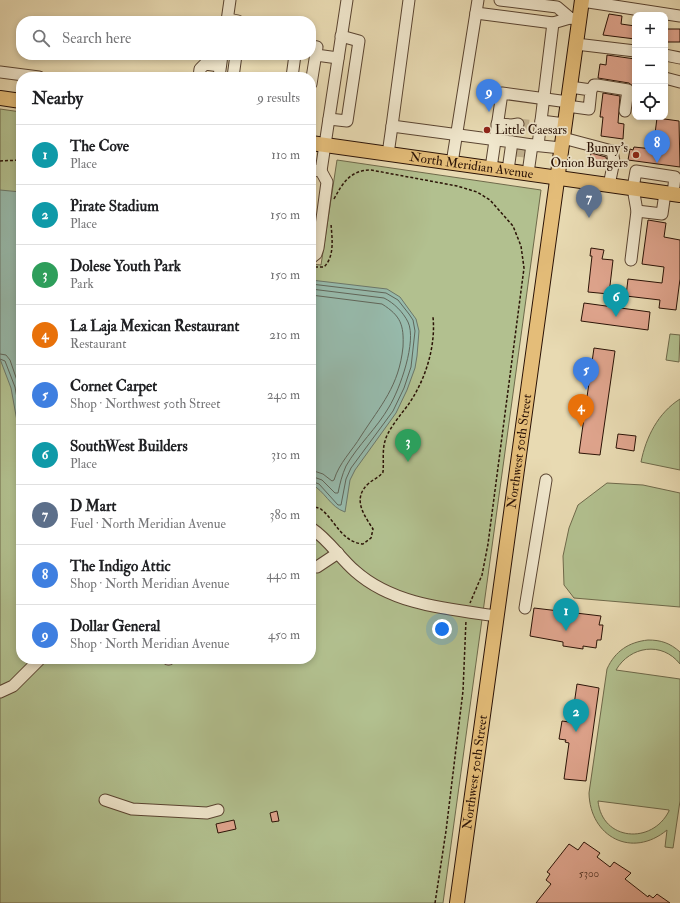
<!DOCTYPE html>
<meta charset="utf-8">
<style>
body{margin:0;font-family:"IM FELL Double Pica",serif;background:#f6f6f6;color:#202124}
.controls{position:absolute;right:12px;top:12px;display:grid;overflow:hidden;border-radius:8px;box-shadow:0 2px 6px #0003}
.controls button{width:36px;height:36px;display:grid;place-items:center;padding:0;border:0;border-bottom:1px solid #e0e0e0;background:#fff;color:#202124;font:20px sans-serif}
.you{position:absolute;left:442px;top:629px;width:14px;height:14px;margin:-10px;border:3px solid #fff;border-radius:50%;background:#1a73e8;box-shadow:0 0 0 6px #1a73e833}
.badge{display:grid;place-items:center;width:26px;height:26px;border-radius:50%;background:#1a73e8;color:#fff;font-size:13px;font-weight:700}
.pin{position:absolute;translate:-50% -33px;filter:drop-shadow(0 1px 2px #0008)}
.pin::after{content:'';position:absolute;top:21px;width:14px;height:12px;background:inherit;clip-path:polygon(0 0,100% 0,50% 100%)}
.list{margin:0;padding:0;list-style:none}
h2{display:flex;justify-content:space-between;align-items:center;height:52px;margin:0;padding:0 16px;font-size:17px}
h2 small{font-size:13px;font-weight:400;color:#757577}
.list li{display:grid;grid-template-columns:26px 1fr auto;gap:12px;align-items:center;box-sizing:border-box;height:60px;padding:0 16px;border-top:1px solid #e0e0e0}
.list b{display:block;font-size:15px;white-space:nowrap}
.list p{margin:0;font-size:13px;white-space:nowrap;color:#757577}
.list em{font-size:13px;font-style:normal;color:#757577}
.icon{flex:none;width:22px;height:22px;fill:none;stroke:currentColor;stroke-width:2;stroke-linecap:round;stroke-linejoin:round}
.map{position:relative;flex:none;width:680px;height:903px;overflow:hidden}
.search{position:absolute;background:#fff;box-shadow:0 2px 6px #0003;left:16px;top:16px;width:300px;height:44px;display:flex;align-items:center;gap:10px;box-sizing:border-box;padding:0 14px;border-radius:16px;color:#757577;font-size:15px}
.panel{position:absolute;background:#fff;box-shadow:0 2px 6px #0003;left:16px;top:72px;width:300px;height:592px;border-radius:16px}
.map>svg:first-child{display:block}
.green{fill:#b2c08f;stroke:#6e694a;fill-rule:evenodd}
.water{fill:#97bbad;stroke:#6b776a}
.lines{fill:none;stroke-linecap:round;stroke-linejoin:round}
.shore{stroke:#60665a;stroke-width:1}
.building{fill:#e0a58e;stroke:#2a1206}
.minor-tunnel{stroke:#c2b290;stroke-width:11;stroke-dasharray:11 5.5;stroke-linecap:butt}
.minor-casing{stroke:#5a4431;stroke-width:13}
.major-casing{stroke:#2a1206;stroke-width:16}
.path{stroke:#2a1206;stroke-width:1.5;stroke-dasharray:3 2;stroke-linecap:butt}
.minor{stroke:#f0e7cd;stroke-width:11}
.major{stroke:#e4bd79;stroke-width:14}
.poi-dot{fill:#8f2418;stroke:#f0e7cd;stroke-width:1.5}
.labels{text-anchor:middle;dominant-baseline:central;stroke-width:3.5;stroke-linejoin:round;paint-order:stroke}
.number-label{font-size:11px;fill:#583728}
.poi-label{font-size:13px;fill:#2a1206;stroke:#f0e7cd;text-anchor:start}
.street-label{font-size:13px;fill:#2a1206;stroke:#f0e7cd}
</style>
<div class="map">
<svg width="680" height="903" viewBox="0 0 680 903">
<rect width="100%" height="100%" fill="#e8dab2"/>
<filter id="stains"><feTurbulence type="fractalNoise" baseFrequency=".005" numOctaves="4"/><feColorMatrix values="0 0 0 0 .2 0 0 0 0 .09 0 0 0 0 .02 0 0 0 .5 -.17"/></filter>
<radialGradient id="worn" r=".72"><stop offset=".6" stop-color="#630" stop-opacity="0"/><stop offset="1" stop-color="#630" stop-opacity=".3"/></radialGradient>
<g class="green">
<polygon points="0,109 21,112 21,659 311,659 311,264 321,265 337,160 541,190 443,903 0,903"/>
<polygon points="670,334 680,335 679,362 666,360"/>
<path d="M680,399v71l-39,-8c5,-25 17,-49 39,-63z"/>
<polygon points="607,483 643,485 680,493 680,607 574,598 564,585 563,556 569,528 578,505"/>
<path d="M648,640c13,0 22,3 32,12v12c-18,-23 -50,-18 -64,6l64,9v122l-7,47 -8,-1 2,-17c-35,29 -77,7 -78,-37l18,-124c8,-18 22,-27 41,-29zM598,801l71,9v1c-17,34 -67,30 -71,-10z"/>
</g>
<g class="water">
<polygon points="0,190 21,192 21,443 11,388 0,359"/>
<path d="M311,280l76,9 13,8 16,22 3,12 -2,25 -2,12 -8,22 -11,23 -41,57 -5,10 -5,32c-15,-5 -20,-21 -34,-28z"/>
</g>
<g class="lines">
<g class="shore">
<polyline points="311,284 386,293 398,300 409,314 413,320 415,331 411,367 404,388 393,411 351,468 346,479 341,505 338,505 319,484 311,481"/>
<path d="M311,289l73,9c10,5 19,14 24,24 9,19 -8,67 -19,85 -12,21 -31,38 -43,59 -4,9 -6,17 -8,27h-3l-13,-13 -11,-4"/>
<path d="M311,295l71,9c19,12 22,21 21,43 -4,39 -22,58 -42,89 -9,15 -22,27 -27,44l-2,1 -9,-7 -12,-4"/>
<polyline points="0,354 6,355 10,360 21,392"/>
<polyline points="0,359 5,361 15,387 21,421"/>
</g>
</g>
<g class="building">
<polygon points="609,14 622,16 621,24 635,26 635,39 603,35"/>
<rect x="665" y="29" width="15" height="13"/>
<polygon points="607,55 635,59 635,88 629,83 598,78 600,64 606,65"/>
<polygon points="603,93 620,96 618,123 624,124 623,139 601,136 603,117 600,117"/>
<polygon points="657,118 679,121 680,167 628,160 630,149 633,150 634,147 653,149"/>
<polygon points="591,153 606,157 607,162 590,160"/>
<polygon points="648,220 666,223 664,237 680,240 680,279 676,310 659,308 660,300 626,296 628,279 662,283 664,267 642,264"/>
<polygon points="591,248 604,250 602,259 613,260 609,294 588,292 592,256 590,256"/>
<polygon points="584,303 650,312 648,330 581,321"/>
<polygon points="594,348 615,351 600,455 579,453"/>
<polygon points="618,434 636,436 634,451 616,448"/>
<polygon points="534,608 601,616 599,625 603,625 601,640 597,640 596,648 583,646 583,649 563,646 563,642 530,636"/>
<polygon points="577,684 599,688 586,781 564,779 569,743 565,742 566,740 559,739 562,721 569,722 569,719 572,719"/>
<polygon points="277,811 279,821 272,822 270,813"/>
<polygon points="234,820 236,829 218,833 216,824"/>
<polygon points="584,842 600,853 597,857 610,867 614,862 631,873 625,879 648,897 649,895 653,898 657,894 670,903 536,903 551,884 546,880 550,874 547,872 569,844 578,850"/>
</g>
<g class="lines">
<g class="minor-tunnel">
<polyline points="518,124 536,126"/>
<polyline points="516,151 525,152"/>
</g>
<defs>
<g id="minor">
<polyline points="409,0 392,126 512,142 508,170"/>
<polyline points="500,0 557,7 570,18"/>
<polyline points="582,1 680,16"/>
<polyline points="476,13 553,23 570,18 579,20"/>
<polyline points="228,19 238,21"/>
<polyline points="227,21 230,0"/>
<polyline points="576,44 635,51"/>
<polyline points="311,46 317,47 311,84"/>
<polyline points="316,55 338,58"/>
<polyline points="665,55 680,58"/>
<polyline points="0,72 39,77"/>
<polyline points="199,77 200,69 205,64 220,66"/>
<polyline points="219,77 222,55"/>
<polyline points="233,77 236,55"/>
<polyline points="292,77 295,55"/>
<polyline points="665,78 680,82"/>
<polyline points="591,90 594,85 597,85 628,90 625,111"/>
<polyline points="567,106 589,109 591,90 570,87"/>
<polyline points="329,119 347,121 359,41 341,36"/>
<polyline points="541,121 565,124"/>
<polyline points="497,124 512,125 518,124"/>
<polyline points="563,138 612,151 614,161 609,185"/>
<polyline points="512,142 532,145"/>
<polyline points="538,145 553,23"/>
<polyline points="388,154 392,126"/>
<polyline points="452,163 478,0"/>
<polyline points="491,168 502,93 568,102"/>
<polyline points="311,170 321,171 327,182 318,248 316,254 311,258"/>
<polyline points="321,171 347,0"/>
<polyline points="528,173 532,145 561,148"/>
<polyline points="637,211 662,214 665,193"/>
<polyline points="631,260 637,211 633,188 636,171 675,177 673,194"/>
<path d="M311,528c17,11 29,30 44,43 38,34 93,38 142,45"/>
<polyline points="317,567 338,553"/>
<polyline points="525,608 546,480"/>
<polyline points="168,659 169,659"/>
<polyline points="0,692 13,686 40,659"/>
<polyline points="105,800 132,809 207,813 218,810"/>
</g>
<g id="major">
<polyline points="0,98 21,101"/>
<path id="s1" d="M311,143l369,52"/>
<path id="s2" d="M457,903l125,-903"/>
</g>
</defs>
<use href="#minor" class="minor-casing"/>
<use href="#major" class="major-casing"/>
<g class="path">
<polyline points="0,161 21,160"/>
<path d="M334,199c9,-17 17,-29 37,-29l86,16 20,6 13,8 23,26 8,20 3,22 -36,276 -6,31 -12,28"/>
<path d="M315,267h9c11,-11 8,-29 7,-43"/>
<path d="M311,505c4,3 8,2 11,5 14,12 20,32 41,34l8,-6 2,-9c-9,-14 -21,-30 -5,-45 5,-5 11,-6 15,-12 1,-10 -1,-21 2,-31 2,-10 17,-28 23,-36 17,-24 28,-58 25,-88"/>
<polyline points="435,903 446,831 463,691 466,620"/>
</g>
<use href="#minor" class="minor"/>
<use href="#major" class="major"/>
</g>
<g class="poi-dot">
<circle cx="487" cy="130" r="4"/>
<circle cx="636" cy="155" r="4"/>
</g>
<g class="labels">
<g class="number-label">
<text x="589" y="873">5300</text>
</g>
<g class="poi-label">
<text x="495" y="130">Little Caesars</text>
<text x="628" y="148" text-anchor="end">Bunny's<tspan x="628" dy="15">Onion Burgers</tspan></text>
</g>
<g class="street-label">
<text stroke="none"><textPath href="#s1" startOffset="162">North Meridian Avenue</textPath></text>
<text stroke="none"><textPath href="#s2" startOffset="456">Northwest 50th Street</textPath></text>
<text stroke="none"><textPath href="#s2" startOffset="132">Northwest 50th Street</textPath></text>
</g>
</g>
<rect width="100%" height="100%" filter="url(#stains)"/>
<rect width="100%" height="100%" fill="url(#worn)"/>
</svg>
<div class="controls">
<button>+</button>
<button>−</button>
<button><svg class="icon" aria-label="locate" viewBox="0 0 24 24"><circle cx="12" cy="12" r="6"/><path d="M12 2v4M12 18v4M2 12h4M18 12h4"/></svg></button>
</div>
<div class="you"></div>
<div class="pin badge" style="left:566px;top:631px;background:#0f9aa8">1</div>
<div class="pin badge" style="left:576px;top:732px;background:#0f9aa8">2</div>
<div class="pin badge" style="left:408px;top:462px;background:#2e9e5b">3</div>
<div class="pin badge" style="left:581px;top:427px;background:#e8710a">4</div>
<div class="pin badge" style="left:586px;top:390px;background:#3f7fe0">5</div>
<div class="pin badge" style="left:616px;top:317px;background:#0f9aa8">6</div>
<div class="pin badge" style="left:589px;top:218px;background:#5c6f8a">7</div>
<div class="pin badge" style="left:657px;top:163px;background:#3f7fe0">8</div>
<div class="pin badge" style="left:489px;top:112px;background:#3f7fe0">9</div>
<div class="search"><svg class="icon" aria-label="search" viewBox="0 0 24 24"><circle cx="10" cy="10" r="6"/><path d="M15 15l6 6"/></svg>Search here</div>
<section class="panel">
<h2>Nearby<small>9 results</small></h2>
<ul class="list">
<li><span class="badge" style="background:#0f9aa8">1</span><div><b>The Cove</b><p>Place</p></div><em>110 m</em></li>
<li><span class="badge" style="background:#0f9aa8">2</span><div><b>Pirate Stadium</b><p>Place</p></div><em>150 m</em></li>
<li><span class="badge" style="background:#2e9e5b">3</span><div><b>Dolese Youth Park</b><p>Park</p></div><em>150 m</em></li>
<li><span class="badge" style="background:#e8710a">4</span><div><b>La Laja Mexican Restaurant</b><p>Restaurant</p></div><em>210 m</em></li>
<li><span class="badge" style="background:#3f7fe0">5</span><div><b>Cornet Carpet</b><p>Shop · Northwest 50th Street</p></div><em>240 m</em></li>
<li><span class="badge" style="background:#0f9aa8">6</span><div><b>SouthWest Builders</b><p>Place</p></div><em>310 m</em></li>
<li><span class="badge" style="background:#5c6f8a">7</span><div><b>D Mart</b><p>Fuel · North Meridian Avenue</p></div><em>380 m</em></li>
<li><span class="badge" style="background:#3f7fe0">8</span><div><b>The Indigo Attic</b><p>Shop · North Meridian Avenue</p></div><em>440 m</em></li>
<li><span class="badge" style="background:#3f7fe0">9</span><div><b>Dollar General</b><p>Shop · North Meridian Avenue</p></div><em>450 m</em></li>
</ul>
</section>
</div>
